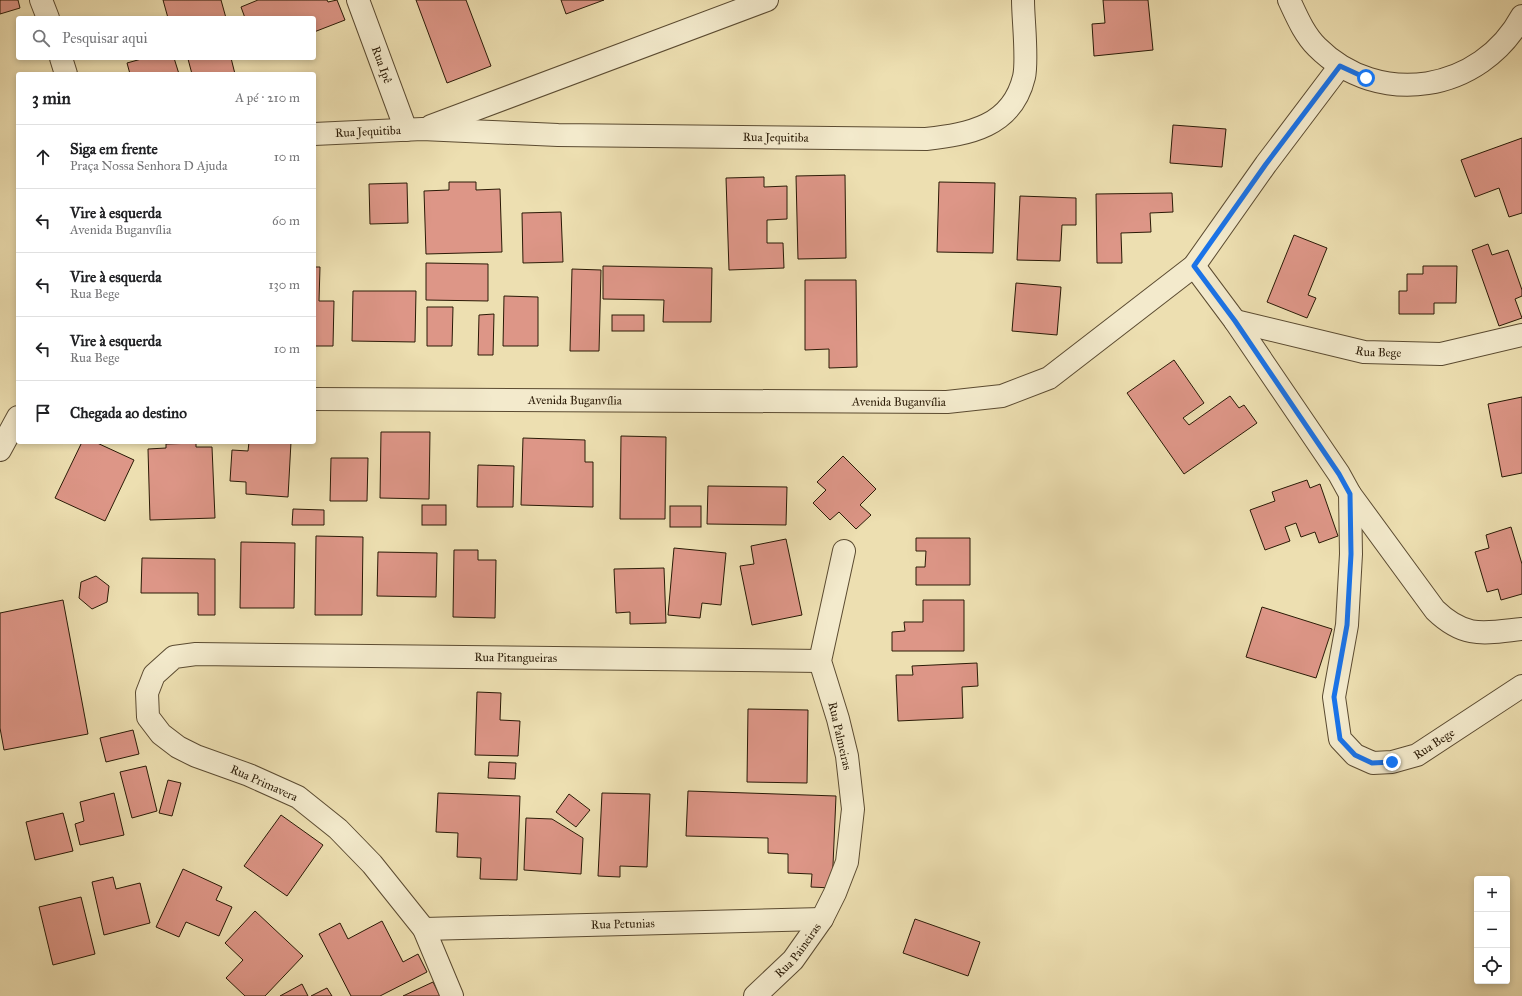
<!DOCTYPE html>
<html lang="pt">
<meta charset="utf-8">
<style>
body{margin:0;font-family:"IM FELL Great Primer",serif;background:#f2f2f2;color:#202124}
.controls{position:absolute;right:12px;bottom:12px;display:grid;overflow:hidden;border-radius:4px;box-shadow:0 2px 6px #0003}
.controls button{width:36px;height:36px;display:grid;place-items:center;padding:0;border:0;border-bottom:1px solid #e0e0e0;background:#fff;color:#202124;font:20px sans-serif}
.stop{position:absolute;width:12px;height:12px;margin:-9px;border:3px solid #1a73e8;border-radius:50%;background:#fff}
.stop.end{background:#1a73e8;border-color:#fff;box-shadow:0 1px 4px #0008}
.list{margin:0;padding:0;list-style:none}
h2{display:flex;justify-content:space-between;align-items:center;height:52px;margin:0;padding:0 16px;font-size:17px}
h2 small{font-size:13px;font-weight:400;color:#757577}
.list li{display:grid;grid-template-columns:26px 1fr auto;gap:12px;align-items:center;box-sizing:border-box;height:64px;padding:0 16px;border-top:1px solid #e0e0e0}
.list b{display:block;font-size:15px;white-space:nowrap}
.list p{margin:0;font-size:13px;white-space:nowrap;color:#757577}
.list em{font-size:13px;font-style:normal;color:#757577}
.icon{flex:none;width:22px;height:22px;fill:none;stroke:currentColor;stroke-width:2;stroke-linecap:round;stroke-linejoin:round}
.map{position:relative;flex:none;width:1522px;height:996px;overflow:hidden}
.search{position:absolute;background:#fff;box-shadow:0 2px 6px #0003;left:16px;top:16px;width:300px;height:44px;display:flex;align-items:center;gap:10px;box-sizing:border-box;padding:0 14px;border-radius:4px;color:#757577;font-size:15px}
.panel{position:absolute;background:#fff;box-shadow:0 2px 6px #0003;left:16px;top:72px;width:300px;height:372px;border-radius:4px}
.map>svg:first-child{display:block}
.building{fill:#dd9687;stroke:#2a1a06}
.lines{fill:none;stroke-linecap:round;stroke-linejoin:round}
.street-casing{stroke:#5b4b31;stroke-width:24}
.street{stroke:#f3eacc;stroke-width:22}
.route{stroke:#1a73e8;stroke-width:5}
.labels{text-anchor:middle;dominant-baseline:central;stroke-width:3.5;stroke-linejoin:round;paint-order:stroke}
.street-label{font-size:12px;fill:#2a1a06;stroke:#f3eacc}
</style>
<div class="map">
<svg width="1522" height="996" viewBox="0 0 1522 996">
<rect width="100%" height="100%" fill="#eddfb1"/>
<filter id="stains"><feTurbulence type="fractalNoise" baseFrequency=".005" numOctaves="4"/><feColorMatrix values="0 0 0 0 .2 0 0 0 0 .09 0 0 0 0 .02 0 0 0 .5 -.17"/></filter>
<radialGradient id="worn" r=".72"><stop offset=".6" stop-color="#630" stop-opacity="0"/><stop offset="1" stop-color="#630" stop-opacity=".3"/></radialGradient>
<g class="building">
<polygon points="0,0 18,0 20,8 0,14"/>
<polygon points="163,0 221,0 226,18 168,18"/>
<polygon points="258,0 327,0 328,2 337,0 345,20 314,32 314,18 245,18 241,7"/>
<polygon points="416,0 466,0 491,66 447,83"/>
<polygon points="561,0 604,0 566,14"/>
<polygon points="1103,0 1148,0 1153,50 1094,56 1092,24 1105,23"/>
<polygon points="145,58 174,58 179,74 130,74 127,63"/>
<polygon points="191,58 231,58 235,74 192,74 188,59"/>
<polygon points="1173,125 1226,129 1222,167 1170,163"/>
<polygon points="1522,138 1522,213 1509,217 1499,188 1475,197 1461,160"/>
<polygon points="845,175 846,258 798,259 796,176"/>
<polygon points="764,177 764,187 787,186 787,219 767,220 767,243 783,243 784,268 729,270 726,178"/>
<polygon points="449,182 476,182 476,190 500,189 502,252 426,254 424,191 449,190"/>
<polygon points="939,182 995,183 993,253 937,252"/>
<polygon points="407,183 408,223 370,224 369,184"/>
<polygon points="1172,193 1173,212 1150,213 1151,232 1121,233 1122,263 1097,263 1096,194"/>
<polygon points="1020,196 1076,198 1076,225 1062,225 1060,261 1017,260"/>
<polygon points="561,212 563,262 523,263 522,213"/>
<polygon points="1294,235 1327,248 1308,295 1316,298 1307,318 1267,302"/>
<polygon points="1488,244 1492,255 1508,250 1522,290 1522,296 1515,299 1522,318 1499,326 1472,250"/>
<polygon points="426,263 488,264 488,301 426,300"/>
<polygon points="603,266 712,268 711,322 663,322 664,300 603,299"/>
<polygon points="1423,266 1457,266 1456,303 1434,303 1434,314 1399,314 1399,291 1407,291 1407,274 1423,274"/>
<polygon points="314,267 320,267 319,301 334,301 333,346 314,346"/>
<polygon points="572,269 601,270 599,351 570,351"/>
<polygon points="805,280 856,280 857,367 829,368 829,349 805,350"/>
<polygon points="1016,283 1061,287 1057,335 1012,331"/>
<polygon points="353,291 416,291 415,342 352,341"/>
<polygon points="504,296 538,297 538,346 503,346"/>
<polygon points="427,307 453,307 452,346 427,346"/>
<polygon points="494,314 493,355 478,355 479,315"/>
<rect x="612" y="315" width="32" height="16"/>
<polygon points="1174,360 1204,403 1183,418 1189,425 1230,396 1239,408 1244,405 1257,423 1184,474 1127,393"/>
<polygon points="1522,397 1522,473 1502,477 1488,404"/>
<polygon points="381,432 430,432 429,499 380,498"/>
<polygon points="621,436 666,437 665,519 620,519"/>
<polygon points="523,438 585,440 585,462 593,462 593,507 521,505"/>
<polygon points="82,442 95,442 134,460 105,521 55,498"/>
<polygon points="249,442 291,442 288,497 246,494 246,482 230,481 232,450 248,451"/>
<polygon points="196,443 196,447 212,447 215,518 150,520 148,449 166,448 166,444"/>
<polygon points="843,456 876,489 860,505 871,515 856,529 839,512 830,520 813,503 826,490 817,482"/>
<polygon points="331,458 368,458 367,501 330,501"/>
<polygon points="478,465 514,466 513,507 477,507"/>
<polygon points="1307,480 1310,488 1320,484 1338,536 1319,543 1315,532 1301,537 1296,523 1285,527 1290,541 1265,550 1250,510 1275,501 1272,492"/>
<polygon points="708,486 787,487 786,525 707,524"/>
<rect x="422" y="505" width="24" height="20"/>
<rect x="670" y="506" width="31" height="21"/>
<polygon points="293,509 324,510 324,525 292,525"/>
<polygon points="1511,527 1522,564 1522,594 1501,600 1498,589 1487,592 1475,552 1489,548 1486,535"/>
<polygon points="316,536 363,537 362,615 315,615"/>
<polygon points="916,538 970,538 970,585 916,585 916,567 925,567 926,551 916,551"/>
<polygon points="786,539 802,615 752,625 740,566 754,564 751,546"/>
<polygon points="241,542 295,543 294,608 240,608"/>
<polygon points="674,548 726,553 721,605 702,603 700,618 668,615"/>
<polygon points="454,550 478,550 478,560 496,560 495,618 453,617"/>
<polygon points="378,552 437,553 436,597 377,596"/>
<polygon points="142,558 215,559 215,615 198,615 198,593 141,593"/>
<polygon points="664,568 666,623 630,624 630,612 616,613 614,569"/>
<polygon points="96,576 109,586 107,602 92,609 79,598 81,582"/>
<polygon points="63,600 88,734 4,750 0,728 0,613"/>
<polygon points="923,600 964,600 964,651 892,651 892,632 905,631 904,622 923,622"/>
<polygon points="1262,607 1332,629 1316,678 1246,657"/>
<polygon points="977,663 978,686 962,687 963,718 898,721 896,675 913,675 912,666"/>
<polygon points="477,692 501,693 500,720 520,721 518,756 475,755"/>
<polygon points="748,709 808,710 807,783 747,782"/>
<polygon points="133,730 139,754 106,762 100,738"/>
<polygon points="489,762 516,763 515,779 488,778"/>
<polygon points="146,766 157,811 132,818 120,772"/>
<polygon points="168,780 181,783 172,816 159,813"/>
<polygon points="688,791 836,796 832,888 811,887 812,874 788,873 788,854 768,853 768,838 686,836"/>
<polygon points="114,793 124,835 80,845 75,824 84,821 80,802"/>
<polygon points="438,793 520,796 517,880 480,879 481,858 457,857 458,833 436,832"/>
<polygon points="602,793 650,794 647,867 620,866 620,877 598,876"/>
<polygon points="569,794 590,810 576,827 556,812"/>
<polygon points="63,813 73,851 35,860 26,822"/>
<polygon points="281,815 323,845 287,896 244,866"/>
<polygon points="526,818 552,819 583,838 581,874 524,870"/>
<polygon points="183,869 222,887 216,900 232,907 219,936 186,922 179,937 156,927"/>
<polygon points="113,877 116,889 140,883 150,923 104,935 92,882"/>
<polygon points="81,897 95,954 53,965 39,907"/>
<polygon points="255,911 303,956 265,996 245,996 226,978 243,960 225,943"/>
<polygon points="915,919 980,942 968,976 903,953"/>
<polygon points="382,921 403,962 418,954 427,972 380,996 351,996 319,934 340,923 348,939"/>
<polygon points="433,982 440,996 403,996"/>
<polygon points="302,984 308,996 280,996"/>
<polygon points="327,988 332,996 311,996"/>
</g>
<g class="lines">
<defs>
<g id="street">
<polyline points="41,0 48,18"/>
<path id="s1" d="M358,0l48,130"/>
<path d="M1289,0c8,17 15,34 28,47 62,62 164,45 205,-31"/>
<polyline points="61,58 66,74"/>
<polyline points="431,126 767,0"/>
<path id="s2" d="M314,134l108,-5 136,6 368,4c43,-5 86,-12 98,-62 4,-17 -1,-58 -1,-77"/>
<path id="s3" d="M1194,266l41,55 104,153 11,20 1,60 -4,71 -13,72 6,42 15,16 18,8 19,-1 25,-7 105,-69"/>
<path id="s4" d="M1235,321l129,31 77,2 81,-19"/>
<path id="s5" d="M314,399l633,3 55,-6 47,-18 145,-112 72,-102 74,-98"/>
<polyline points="0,450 18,417"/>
<path d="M1350,494l85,116c30,29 49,23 87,19"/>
<path id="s6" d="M424,929l398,-10"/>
<path id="s7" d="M452,996l-28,-67 -52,-65 -34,-35 -40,-32 -49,-22 -53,-19 -18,-9 -17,-13 -13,-17 -1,-24 7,-18 20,-18 22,-3 624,7"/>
<path id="s8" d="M755,996l38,-36 29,-41 13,-26 12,-31 6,-53 -6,-53 -9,-37 -18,-58 24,-110"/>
</g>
</defs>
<use href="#street" class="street-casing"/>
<use href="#street" class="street"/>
</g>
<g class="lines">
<polyline class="route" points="1366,78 1340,66 1266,164 1194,266 1235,321 1339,474 1350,494 1351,554 1347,625 1334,697 1340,739 1355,755 1372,763 1392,762"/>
</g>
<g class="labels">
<g class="street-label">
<text stroke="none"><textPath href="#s1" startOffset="69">Rua Ipê</textPath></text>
<text stroke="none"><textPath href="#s2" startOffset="54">Rua Jequitiba</textPath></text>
<text stroke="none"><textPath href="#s2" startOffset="462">Rua Jequitiba</textPath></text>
<text stroke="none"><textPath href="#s4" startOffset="147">Rua Bege</textPath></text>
<text stroke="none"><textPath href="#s5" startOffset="261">Avenida Buganvília</textPath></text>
<text stroke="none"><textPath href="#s5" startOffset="585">Avenida Buganvília</textPath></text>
<text stroke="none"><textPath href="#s7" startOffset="841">Rua Pitangueiras</textPath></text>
<text transform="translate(840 736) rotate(77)">Rua Palmeiras</text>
<text stroke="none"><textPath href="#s3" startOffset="630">Rua Bege</textPath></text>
<text transform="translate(264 783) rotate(24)">Rua Primavera</text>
<text stroke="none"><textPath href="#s6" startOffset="199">Rua Petunias</textPath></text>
<text stroke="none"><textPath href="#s8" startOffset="63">Rua Paineiras</textPath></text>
</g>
</g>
<rect width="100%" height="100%" filter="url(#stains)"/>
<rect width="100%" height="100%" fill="url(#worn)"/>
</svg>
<div class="controls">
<button>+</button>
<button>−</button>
<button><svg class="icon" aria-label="locate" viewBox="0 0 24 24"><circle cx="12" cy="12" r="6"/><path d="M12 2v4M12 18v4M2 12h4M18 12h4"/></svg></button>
</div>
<div class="stop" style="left:1366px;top:78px"></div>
<div class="stop end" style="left:1392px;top:762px"></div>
<div class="search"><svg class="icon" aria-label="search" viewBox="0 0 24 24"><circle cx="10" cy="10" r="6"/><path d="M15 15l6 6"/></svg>Pesquisar aqui</div>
<section class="panel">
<h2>3 min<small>A pé · 210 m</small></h2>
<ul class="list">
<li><svg class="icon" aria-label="ahead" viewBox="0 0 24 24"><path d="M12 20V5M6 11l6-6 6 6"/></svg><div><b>Siga em frente</b><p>Praça Nossa Senhora D Ajuda</p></div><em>10 m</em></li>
<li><svg class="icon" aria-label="left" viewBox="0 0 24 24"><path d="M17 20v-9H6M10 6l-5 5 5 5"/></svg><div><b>Vire à esquerda</b><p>Avenida Buganvília</p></div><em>60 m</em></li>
<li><svg class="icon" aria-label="left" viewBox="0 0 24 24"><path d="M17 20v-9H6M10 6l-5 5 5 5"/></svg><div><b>Vire à esquerda</b><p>Rua Bege</p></div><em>130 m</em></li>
<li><svg class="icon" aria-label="left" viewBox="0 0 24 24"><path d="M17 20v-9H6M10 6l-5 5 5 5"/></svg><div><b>Vire à esquerda</b><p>Rua Bege</p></div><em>10 m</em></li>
<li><svg class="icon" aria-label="arrive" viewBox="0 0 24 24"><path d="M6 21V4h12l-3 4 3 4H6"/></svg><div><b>Chegada ao destino</b></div></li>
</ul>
</section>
</div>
